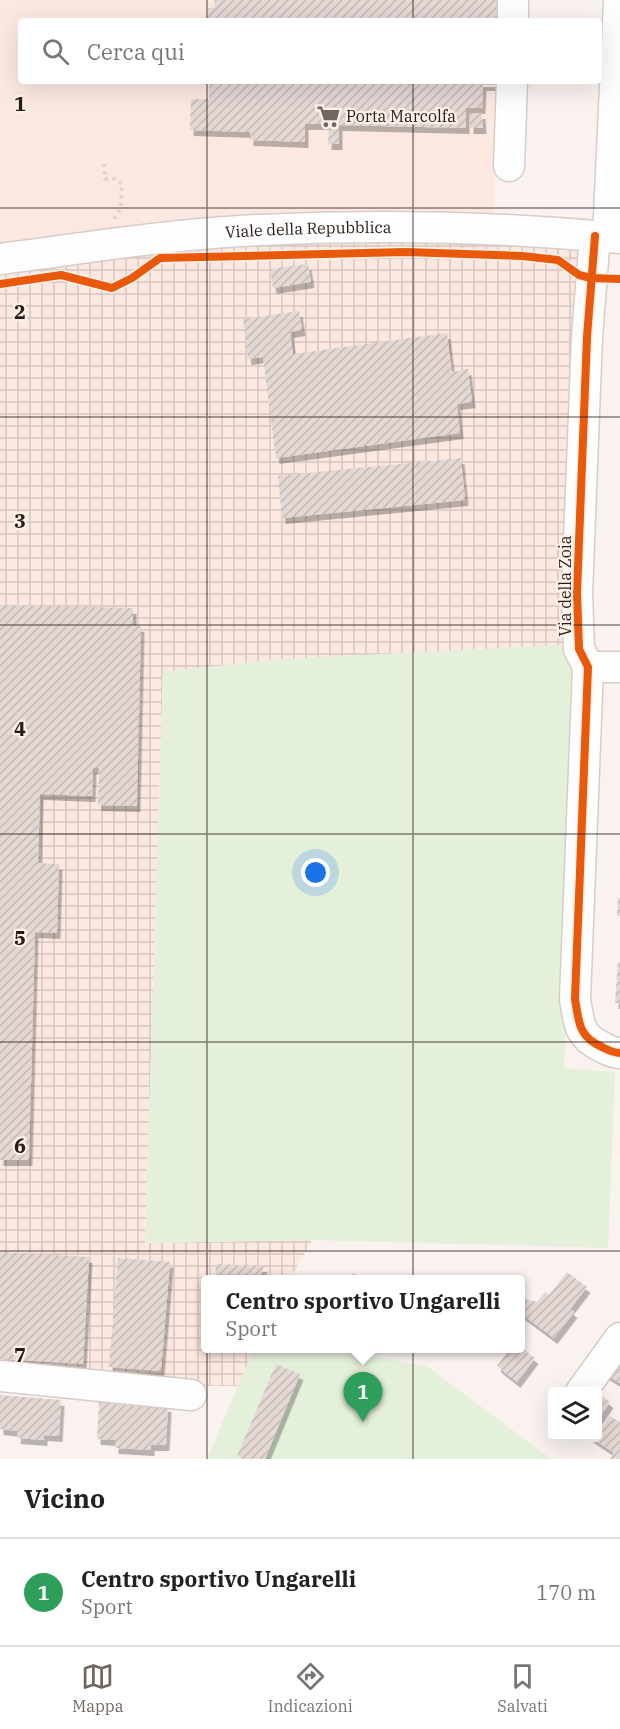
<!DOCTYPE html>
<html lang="it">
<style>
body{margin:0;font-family:"IBM Plex Serif",serif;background:#f2f2f2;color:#222}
.controls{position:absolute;right:18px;bottom:18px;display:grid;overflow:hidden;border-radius:6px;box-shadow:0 6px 24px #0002}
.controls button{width:54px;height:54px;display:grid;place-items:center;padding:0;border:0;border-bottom:2px solid #e0e0e0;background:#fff;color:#222;font:30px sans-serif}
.you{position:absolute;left:316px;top:873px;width:21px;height:21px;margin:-15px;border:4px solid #fff;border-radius:50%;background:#1a73e8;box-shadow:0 0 0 9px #1a73e833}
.badge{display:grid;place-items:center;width:39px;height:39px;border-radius:50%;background:#716661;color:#fff;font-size:20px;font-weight:700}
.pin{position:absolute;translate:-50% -50px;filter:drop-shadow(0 2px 3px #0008)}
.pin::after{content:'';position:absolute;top:32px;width:21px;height:18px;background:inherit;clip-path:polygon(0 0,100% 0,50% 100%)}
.popup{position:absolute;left:201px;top:1275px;width:324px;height:78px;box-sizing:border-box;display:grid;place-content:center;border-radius:6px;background:#fff;filter:drop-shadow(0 2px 4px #0005);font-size:20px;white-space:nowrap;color:#767676}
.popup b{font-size:22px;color:#222}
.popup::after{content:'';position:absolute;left:50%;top:100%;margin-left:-12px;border:12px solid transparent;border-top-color:#fff}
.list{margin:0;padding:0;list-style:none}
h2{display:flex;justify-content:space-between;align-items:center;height:78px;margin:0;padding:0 24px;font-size:26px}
h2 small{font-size:20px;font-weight:400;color:#767676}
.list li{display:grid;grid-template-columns:39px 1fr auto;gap:18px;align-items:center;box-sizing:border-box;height:108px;padding:0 24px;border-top:2px solid #e0e0e0}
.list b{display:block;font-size:22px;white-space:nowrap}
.list p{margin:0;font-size:20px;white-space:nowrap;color:#767676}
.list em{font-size:20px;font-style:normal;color:#767676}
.icon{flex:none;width:33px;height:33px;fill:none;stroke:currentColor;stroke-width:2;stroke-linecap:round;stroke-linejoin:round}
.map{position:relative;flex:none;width:620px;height:1459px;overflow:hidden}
.search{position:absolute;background:#fff;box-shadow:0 6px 24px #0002;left:18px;right:18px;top:18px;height:66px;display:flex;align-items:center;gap:15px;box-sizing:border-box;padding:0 21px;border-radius:6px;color:#767676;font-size:22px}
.sheet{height:186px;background:#fff}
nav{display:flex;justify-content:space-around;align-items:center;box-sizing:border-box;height:84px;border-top:2px solid #e0e0e0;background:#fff;font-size:16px;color:#767676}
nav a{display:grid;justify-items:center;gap:3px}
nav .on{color:#716661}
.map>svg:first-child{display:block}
.built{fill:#fbe9e1}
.industrial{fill:url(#industrial-grid)}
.green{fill:#e5f0db}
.building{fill:url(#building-hatch);filter:url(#shadow)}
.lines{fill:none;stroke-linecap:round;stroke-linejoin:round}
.minor-casing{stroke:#d6cdc8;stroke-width:33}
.path{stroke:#d8d5d5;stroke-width:4;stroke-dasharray:3 4.5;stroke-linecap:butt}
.minor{stroke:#fefdfd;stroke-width:30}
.cycleway-casing{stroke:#fff1ea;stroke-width:11}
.cycleway{stroke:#e8590c;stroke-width:8}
.grid{fill:none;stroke:#271b15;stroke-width:1.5;stroke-opacity:0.55}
.labels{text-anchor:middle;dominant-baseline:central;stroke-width:4.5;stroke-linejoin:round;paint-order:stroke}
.poi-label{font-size:16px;fill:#271b15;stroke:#fff1ea;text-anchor:start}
.street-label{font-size:16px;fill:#271b15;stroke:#fff1ea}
.grid-label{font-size:20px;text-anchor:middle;font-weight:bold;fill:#271b15;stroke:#fff1ea;stroke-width:4.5;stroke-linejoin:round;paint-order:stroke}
</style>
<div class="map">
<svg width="620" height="1459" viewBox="0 0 620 1459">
<defs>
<pattern id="industrial-grid" width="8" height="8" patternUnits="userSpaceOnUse" patternTransform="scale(1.5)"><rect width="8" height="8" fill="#fbe9e1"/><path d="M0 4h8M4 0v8" fill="none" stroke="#d7c7c0"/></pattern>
<pattern id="building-hatch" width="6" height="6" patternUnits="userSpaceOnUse" patternTransform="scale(1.5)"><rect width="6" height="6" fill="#e4d8d5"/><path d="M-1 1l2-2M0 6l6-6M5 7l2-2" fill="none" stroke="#c4b9b6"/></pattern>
<filter id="shadow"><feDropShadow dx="3.5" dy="6" stdDeviation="0" flood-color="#0004"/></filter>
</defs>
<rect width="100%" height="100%" fill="#faf2ef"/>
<polygon class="built" points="0,0 504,0 503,21 21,21 21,81 500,81 492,244 0,271"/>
<polygon class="industrial" points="582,238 584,644 285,659 163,672 145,1243 312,1240 290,1279 206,1280 206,1348 254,1349 238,1386 0,1384 0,260 150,242"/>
<g class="green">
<polygon points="584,644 564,1068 615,1072 608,1248 312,1240 145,1243 163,672 285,659"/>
<polygon points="254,1348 337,1349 428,1367 551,1459 207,1459"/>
</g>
<g class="building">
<polygon points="215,0 502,0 501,21 207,21 208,8 214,8"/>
<polygon points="209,81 500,81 500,85 483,85 482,108 466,108 466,128 339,125 339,144 328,144 329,124 305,124 305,142 250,140 250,132 190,130 191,99 209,99"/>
<polygon points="470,113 482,113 483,128 470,128"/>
<polygon points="308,264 311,282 273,288 270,269"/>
<polygon points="299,311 302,330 290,332 293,354 447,333 452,372 468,369 472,402 457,404 460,433 276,458 263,357 248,359 243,319"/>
<polygon points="461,458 465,500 282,518 278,476"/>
<polygon points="0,605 133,608 133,625 141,626 137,806 98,805 99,768 93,768 92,796 40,794 38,863 59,864 57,933 35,932 29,1160 0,1160"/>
<polygon points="618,898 620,898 620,916 617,916"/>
<polygon points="618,962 620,962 620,1003 615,1003"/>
<polygon points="0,1252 89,1257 83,1364 0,1359"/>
<polygon points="118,1258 170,1262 161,1371 109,1367"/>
<polygon points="216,1264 264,1266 259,1280 215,1280"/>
<polygon points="567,1272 587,1287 570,1309 574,1312 554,1338 520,1313 520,1298 537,1302 545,1292 549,1295"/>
<polygon points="352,1273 367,1280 349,1280"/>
<polygon points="510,1348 522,1348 535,1358 517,1382 497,1366"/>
<polygon points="620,1348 620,1383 604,1373"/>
<polygon points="276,1364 300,1374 265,1459 244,1459 237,1456"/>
<polygon points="598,1393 610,1402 598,1420"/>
<polygon points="0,1395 61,1400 59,1436 44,1435 44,1440 17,1438 18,1431 0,1429"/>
<polygon points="99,1402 168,1406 166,1445 151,1445 151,1450 115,1448 115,1440 97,1439"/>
<polygon points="610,1416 620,1422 620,1459 610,1459 614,1453 589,1436 598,1436 598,1425 603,1426"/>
</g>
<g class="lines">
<defs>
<g id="minor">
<polyline points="513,21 513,0"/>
<polyline points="509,166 512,81"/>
<path d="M595,236l-8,101 -10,256 2,56 9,18 -13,332c4,23 3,37 27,48 6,3 11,6 18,6"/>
<polyline points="608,237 619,0"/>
<path id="s1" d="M0,259c79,-10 159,-23 239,-28 126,-7 255,-5 381,7"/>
<polyline points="588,667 620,667"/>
<polyline points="0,1376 191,1395"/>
<polyline points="581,1392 620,1338"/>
</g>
</defs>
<use href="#minor" class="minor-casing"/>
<polyline class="path" points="104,164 105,179 115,179 122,184 121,208 114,219"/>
<use href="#minor" class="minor"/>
<defs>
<g id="cycleway">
<path d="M595,236l-8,101 -10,256 2,56 9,18 -13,332c4,23 3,37 27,48 6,3 11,6 18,6"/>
<polyline points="0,284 61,275 112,288 132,278 160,258 406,252 522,256 558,260 579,275 591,278 620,279"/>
</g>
</defs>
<use href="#cycleway" class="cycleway-casing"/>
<use href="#cycleway" class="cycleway"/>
</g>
<path class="grid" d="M207,0v21M413,0v21M207,81v1378M413,81v1378M0,208h620M0,417h620M0,625h620M0,834h620M0,1042h620M0,1251h620"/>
<defs>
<symbol id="supermarket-bare" viewBox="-9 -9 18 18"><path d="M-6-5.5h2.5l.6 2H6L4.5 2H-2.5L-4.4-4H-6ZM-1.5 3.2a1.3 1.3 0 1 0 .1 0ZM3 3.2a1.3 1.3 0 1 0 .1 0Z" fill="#716661" stroke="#fff1ea" stroke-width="2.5" paint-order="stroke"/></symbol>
</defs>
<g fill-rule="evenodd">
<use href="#supermarket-bare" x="312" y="100" width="33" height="33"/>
</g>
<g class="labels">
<g class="poi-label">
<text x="346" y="116">Porta Marcolfa</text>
</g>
<g class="street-label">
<text stroke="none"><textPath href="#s1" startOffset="310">Viale della Repubblica</textPath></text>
<text transform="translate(565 586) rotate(-90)">Via della Zoia</text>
</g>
</g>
<g class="grid-label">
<text x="20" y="111">1</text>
<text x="20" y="319">2</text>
<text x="20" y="528">3</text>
<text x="20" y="736">4</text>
<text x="20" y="945">5</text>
<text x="20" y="1153">6</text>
<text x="20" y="1362">7</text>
</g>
</svg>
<div class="controls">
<button><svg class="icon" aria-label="layers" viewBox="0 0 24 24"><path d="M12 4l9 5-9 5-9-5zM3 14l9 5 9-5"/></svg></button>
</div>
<div class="you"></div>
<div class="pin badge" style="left:363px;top:1422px;background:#2e9e5b">1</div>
<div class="popup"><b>Centro sportivo Ungarelli</b>Sport</div>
<div class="search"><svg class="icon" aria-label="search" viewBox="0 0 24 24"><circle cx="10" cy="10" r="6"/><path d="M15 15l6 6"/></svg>Cerca qui</div>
</div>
<section class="sheet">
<h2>Vicino<small></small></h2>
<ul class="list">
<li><span class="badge" style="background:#2e9e5b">1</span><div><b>Centro sportivo Ungarelli</b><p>Sport</p></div><em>170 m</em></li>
</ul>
</section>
<nav>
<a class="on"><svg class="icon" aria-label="map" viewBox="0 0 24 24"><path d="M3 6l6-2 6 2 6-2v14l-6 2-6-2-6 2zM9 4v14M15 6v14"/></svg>Mappa</a>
<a><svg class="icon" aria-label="directions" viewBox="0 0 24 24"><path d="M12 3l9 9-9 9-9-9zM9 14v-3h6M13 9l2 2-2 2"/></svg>Indicazioni</a>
<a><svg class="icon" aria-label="saved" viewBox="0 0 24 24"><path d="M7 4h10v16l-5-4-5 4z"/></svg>Salvati</a>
</nav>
